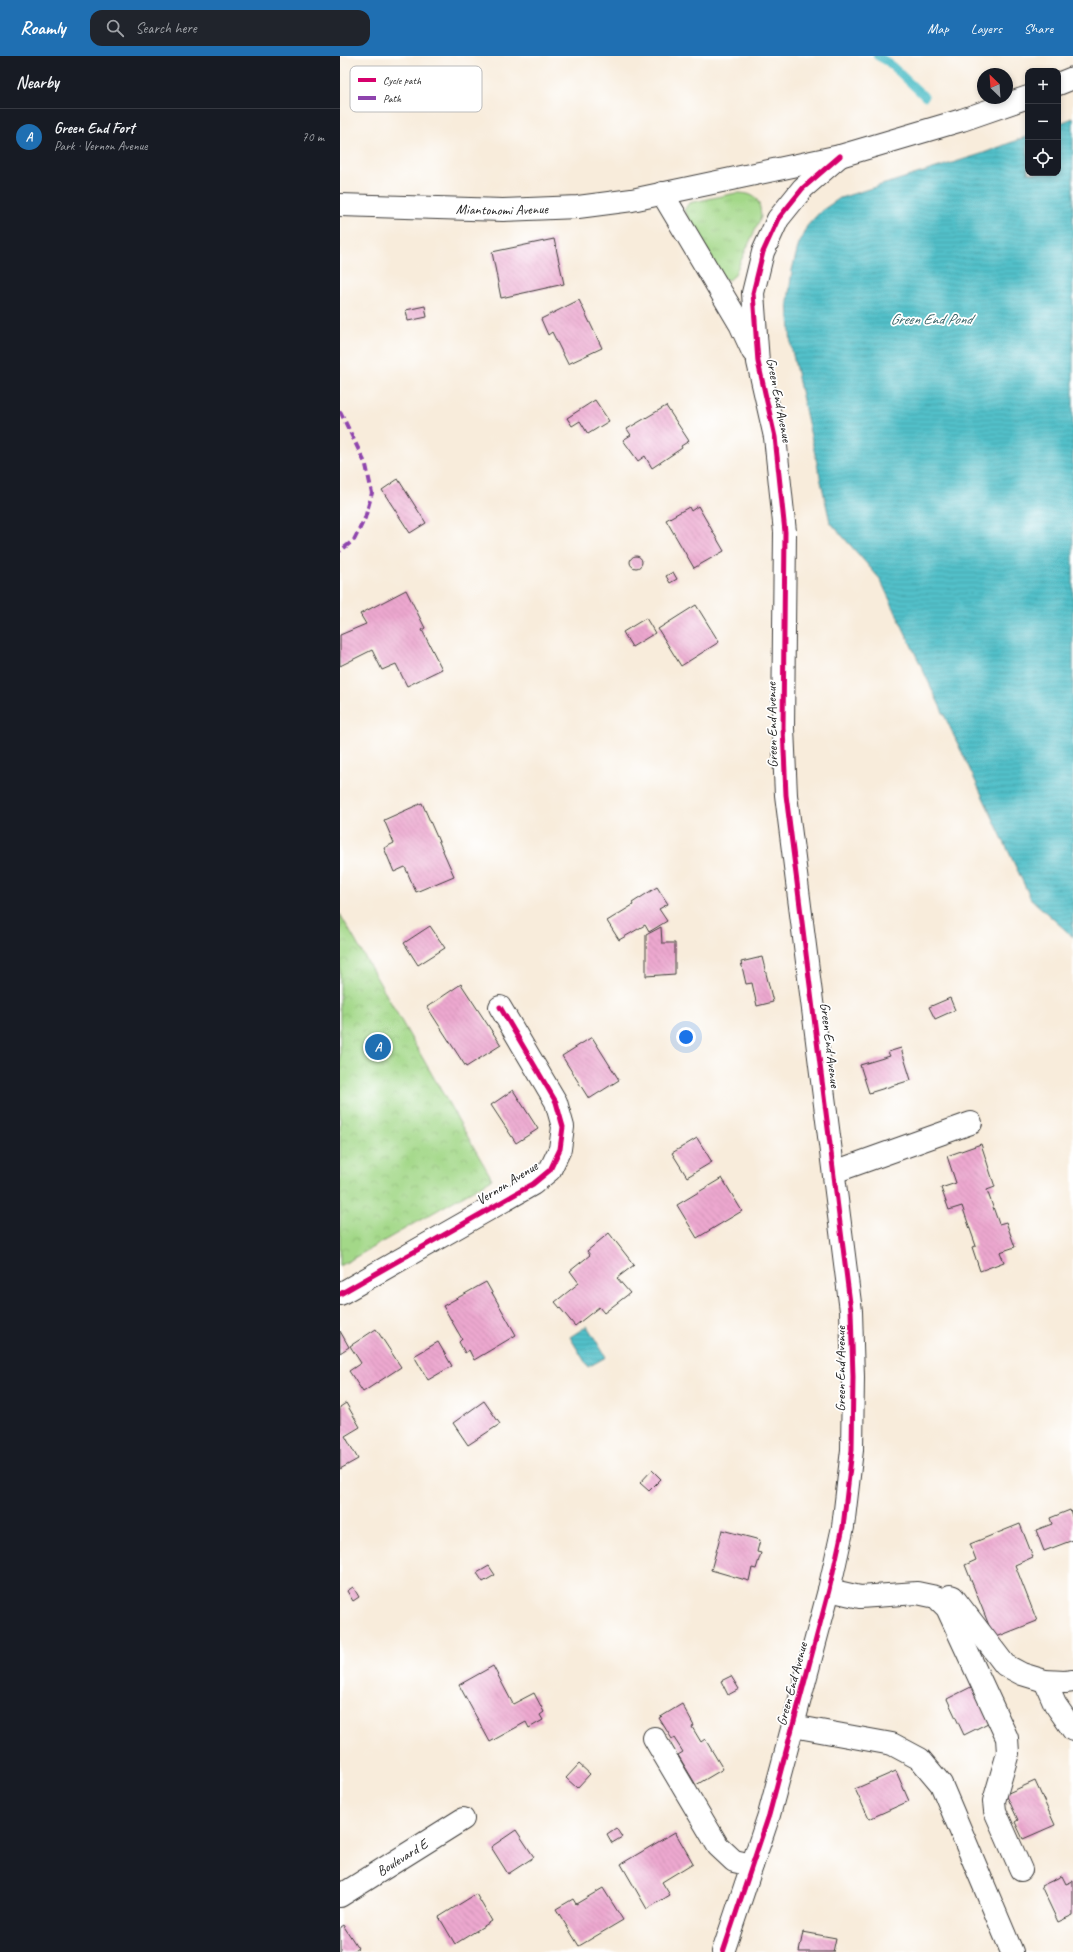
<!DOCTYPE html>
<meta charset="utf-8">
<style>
body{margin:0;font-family:Caveat,sans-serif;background:#20242c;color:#f1f3f6}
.controls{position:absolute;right:12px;top:12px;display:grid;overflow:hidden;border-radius:8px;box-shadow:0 2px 6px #0003}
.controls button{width:36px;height:36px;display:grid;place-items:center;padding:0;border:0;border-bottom:1px solid #363941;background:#171b24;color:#f1f3f6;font:20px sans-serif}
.compass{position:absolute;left:637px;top:12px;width:36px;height:36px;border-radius:50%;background:#171b24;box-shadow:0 2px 6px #0003;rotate:335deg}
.you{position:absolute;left:346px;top:981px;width:14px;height:14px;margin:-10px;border:3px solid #fff;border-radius:50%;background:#1a73e8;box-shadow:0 0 0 6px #1a73e833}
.badge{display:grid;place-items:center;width:26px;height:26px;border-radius:50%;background:#1f6fb2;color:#fff;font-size:13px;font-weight:700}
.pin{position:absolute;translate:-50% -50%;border:2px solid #fff;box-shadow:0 1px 4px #0006}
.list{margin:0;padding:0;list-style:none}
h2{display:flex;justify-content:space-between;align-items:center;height:52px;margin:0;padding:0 16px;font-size:17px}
h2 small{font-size:13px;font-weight:400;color:#9ea1a6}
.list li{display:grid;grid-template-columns:26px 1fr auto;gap:12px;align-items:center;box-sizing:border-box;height:56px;padding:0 16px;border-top:1px solid #363941}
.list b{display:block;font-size:15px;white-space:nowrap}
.list p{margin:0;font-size:13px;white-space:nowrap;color:#9ea1a6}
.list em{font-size:13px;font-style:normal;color:#9ea1a6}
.icon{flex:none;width:22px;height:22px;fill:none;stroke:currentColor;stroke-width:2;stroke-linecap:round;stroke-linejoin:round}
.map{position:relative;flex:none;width:733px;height:1896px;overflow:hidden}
header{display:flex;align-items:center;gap:24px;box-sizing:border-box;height:56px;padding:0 20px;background:#1f6fb2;color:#fff}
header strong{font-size:19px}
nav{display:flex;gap:22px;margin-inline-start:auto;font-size:14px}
.search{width:280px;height:36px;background:#20242c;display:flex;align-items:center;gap:10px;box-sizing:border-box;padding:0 14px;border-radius:12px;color:#9ea1a6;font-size:15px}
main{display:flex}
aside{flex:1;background:#171b24}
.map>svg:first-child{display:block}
.grass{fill:url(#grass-tufts);stroke:#607a52}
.park{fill:url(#park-crowns);stroke:#607a52}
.water{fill:url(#water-rules);stroke:#376e72}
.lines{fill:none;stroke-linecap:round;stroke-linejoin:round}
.stream{stroke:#52c0c9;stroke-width:8}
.building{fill:url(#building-back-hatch)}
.minor-casing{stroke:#3d3b39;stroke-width:24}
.major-casing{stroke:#3d3b39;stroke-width:24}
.minor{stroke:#fff;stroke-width:22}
.major{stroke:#fff;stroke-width:22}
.quiet{stroke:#8e44ad;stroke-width:4;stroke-dasharray:8 4;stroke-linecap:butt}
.cycleway-casing{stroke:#fff;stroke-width:8}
.cycleway{stroke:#d6006c;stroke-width:5}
.labels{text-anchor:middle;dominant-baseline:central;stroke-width:3.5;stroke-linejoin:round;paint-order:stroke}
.street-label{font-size:14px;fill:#1c1c1c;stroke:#fff}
.water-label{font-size:15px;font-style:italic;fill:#325e61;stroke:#fff}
.key{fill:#fff;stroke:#bbb;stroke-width:1}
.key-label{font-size:11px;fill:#1c1c1c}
</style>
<header>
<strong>Roamly</strong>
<div class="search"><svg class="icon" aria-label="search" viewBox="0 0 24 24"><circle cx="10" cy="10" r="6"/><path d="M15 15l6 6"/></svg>Search here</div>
<nav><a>Map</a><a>Layers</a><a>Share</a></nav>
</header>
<main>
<aside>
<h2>Nearby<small></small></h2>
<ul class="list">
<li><span class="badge">A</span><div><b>Green End Fort</b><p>Park · Vernon Avenue</p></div><em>70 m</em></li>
</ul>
</aside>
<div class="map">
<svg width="733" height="1896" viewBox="0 0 733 1896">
<defs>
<pattern id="grass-tufts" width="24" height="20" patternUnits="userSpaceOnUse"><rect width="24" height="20" fill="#a3d888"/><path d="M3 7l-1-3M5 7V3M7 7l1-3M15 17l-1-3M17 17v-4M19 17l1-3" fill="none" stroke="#8cb975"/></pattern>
<pattern id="park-crowns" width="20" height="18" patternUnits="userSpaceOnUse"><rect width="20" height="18" fill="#a3d888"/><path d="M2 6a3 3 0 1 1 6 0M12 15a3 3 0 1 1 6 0" fill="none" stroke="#8cb975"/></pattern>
<pattern id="water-rules" width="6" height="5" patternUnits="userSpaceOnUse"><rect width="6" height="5" fill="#52c0c9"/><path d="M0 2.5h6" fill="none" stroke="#47a4ac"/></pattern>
<pattern id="building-back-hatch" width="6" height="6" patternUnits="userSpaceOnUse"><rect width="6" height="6" fill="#eca7cf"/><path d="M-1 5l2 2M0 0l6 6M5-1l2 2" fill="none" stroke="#ca8fb1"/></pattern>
</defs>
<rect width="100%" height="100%" fill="#fff"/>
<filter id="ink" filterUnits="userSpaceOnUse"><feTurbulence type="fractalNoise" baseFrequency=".025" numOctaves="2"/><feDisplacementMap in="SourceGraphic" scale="8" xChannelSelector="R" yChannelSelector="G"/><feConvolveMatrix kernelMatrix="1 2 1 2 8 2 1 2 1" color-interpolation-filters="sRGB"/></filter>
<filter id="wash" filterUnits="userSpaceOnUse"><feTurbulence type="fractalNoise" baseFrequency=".012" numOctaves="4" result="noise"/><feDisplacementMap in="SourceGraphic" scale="16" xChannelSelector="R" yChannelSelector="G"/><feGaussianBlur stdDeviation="0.9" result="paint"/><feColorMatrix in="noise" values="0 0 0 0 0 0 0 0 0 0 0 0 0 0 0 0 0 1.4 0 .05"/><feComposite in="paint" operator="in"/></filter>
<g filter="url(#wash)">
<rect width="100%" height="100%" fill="#f8ecdb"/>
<path class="grass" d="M396,137c19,0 24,5 25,24l-27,59 -5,4 -5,-1 -40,-69 5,-7z"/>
<polygon class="park" points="0,858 152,1123 0,1210"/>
<g class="water">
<polygon points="733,62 733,881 691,843 540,523 490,466 451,290 448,246 452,214 459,187 467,170 481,155 500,142 641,98 688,80 688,117 718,117 718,68"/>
<polygon points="247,1270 266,1301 248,1311 230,1281"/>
</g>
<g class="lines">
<polyline class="stream" points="537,0 548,6 585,41"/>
</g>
<g id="blocks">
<g class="building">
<polygon points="214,183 224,228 161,242 152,196"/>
<polygon points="239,244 262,292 228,308 212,276 208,279 201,263"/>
<polygon points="85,250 87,261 68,265 66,254"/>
<polygon points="255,344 269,365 248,378 240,365 232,370 227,362"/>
<polygon points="326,350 349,385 341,390 342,392 312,412 305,400 298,405 283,384 291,379 287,373"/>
<polygon points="58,423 86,467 70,477 42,434"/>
<polygon points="358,450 384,495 354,512 326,464 349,451 351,455"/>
<circle cx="296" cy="506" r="6"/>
<polygon points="333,516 337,523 330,527 326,520"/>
<polygon points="66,534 85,572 82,574 102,613 67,630 56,608 42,614 32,594 0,610 0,579 26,568 20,558"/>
<polygon points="356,549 379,586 341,610 318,573"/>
<polygon points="306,562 315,577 292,591 283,576"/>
<polygon points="82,747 114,820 76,836 65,811 54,816 44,792 54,787 44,764"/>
<polygon points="317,831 328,848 319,853 327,865 309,876 305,869 279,884 267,865 293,849 292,847"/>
<polygon points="90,870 105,892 78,909 64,887"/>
<polygon points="321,871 322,887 335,887 335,918 306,920 306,879"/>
<polygon points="422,901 433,946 417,950 412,927 406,928 401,906"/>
<polygon points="121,928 161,989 126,1011 87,951"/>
<polygon points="610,942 615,954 595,963 589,951"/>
<polygon points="252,981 279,1024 249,1043 222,1000"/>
<polygon points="561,992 571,1024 529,1037 520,1009 550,1000 548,996"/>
<polygon points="173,1034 198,1073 176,1087 151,1049"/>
<polygon points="357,1082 372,1106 347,1121 332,1097"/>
<polygon points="641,1088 655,1131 647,1134 659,1168 666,1166 675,1191 660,1196 664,1206 640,1215 632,1191 636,1190 622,1150 609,1154 601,1132 616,1127 607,1100"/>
<polygon points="382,1122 402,1155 357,1182 337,1149"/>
<polygon points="269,1177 294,1209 277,1222 290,1237 264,1257 259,1251 235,1270 215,1246 239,1227 230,1215 250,1199 247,1195"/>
<polygon points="146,1226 176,1279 134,1304 129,1294 125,1297 119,1286 122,1283 103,1250"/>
<polygon points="36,1273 61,1311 23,1336 9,1315 21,1307 10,1290"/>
<polygon points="0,1275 9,1291 0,1297"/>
<polygon points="98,1286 112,1310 88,1324 74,1300"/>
<polygon points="144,1345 160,1368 128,1389 113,1367"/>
<polygon points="6,1347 20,1371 5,1380 18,1403 0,1413 0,1351"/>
<polygon points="312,1414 321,1423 309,1435 300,1427"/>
<polygon points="730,1454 733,1463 733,1484 704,1495 696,1474 712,1468 710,1462"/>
<polygon points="680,1468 693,1501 675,1509 697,1565 654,1582 625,1509 636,1504 630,1488"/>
<polygon points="382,1474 420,1484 417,1496 421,1497 416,1513 412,1512 409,1525 371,1514"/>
<polygon points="149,1510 155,1519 143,1526 137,1517"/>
<polygon points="13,1531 19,1541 13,1545 7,1535"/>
<polygon points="153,1610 173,1648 194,1637 204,1656 200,1659 203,1664 189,1672 186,1666 150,1686 119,1629"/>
<polygon points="391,1620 399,1633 388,1639 381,1625"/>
<polygon points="633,1630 650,1666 624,1679 607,1643"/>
<polygon points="342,1648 354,1670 352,1671 361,1686 365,1683 383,1713 356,1729 338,1699 343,1696 334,1682 332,1683 319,1662"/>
<polygon points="239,1708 250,1718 237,1732 226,1722"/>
<polygon points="556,1715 569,1745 529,1763 515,1733"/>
<polygon points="695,1725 715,1769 683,1783 675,1766 678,1764 666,1738"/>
<polygon points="276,1772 282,1781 272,1787 267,1778"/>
<polygon points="176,1774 194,1801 168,1818 151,1791"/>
<polygon points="335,1776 353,1807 322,1826 330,1839 307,1853 281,1808"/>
<polygon points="722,1820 726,1828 733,1825 733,1859 718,1866 701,1830"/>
<polygon points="263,1832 283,1864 239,1890 216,1853 233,1843 236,1848"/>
<polygon points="136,1838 152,1865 115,1888 99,1861"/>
<polygon points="3,1869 18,1892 12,1896 0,1896 0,1871"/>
<polygon points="463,1876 496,1882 493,1896 459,1896"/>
</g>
</g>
</g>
<g filter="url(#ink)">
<use href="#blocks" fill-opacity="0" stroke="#3d3b39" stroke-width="1"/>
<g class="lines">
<defs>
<g id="minor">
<polyline points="322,137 400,268 413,296"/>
<polyline points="494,1116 631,1067"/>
<polyline points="0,1238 193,1128 210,1114 220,1093 223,1071 216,1046 160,951"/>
<polyline points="489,1534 520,1541 577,1537 596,1541 607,1552 667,1682 668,1697 654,1745 655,1755 681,1814"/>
<polyline points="610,1540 613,1541 665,1609 682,1618 705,1625 725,1626 733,1625"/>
<polyline points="705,1625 715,1648 733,1674"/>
<polyline points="453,1670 552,1688 580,1703 601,1728 672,1896"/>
<polyline points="314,1682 378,1790 394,1805 412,1809"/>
<path id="s1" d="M0,1840l123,-77"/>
<polyline points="383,1896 429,1759 489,1534 503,1471 512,1394 513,1321 511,1255 446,739 443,672 445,476 435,381 418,306 413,237 423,196 438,163 463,132 500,100"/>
</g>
<g id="major">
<polyline points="718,28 733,22"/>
<path id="s2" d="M0,149l163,5 75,-3 54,-7 208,-44 122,-36 66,-23"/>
</g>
</defs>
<use href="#minor" class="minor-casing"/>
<use href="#major" class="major-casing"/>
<use href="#minor" class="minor"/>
<use href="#major" class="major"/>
<polyline class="quiet" points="0,355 26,409 32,437 25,462 14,484 0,495"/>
<defs>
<g id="cycleway">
<polyline points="0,1238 193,1128 210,1114 220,1093 223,1071 216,1046 160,951"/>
<polyline points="383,1896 429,1759 489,1534 503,1471 512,1394 513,1321 511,1255 446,739 443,672 445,476 435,381 418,306 413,237 423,196 438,163 463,132 500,100"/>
</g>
</defs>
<use href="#cycleway" class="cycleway-casing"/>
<use href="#cycleway" class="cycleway"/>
</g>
</g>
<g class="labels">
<g class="street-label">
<text stroke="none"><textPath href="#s2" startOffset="162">Miantonomi Avenue</textPath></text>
<text transform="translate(439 344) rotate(79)">Green End Avenue</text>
<text transform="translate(432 669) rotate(-91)">Green End Avenue</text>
<text transform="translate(490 989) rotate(83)">Green End Avenue</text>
<text transform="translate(167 1127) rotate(-32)">Vernon Avenue</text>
<text transform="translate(500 1313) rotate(-90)">Green End Avenue</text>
<text transform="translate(452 1628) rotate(-75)">Green End Avenue</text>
<text stroke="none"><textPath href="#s1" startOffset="73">Boulevard E</textPath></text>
</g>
<g class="water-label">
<text x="591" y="263">Green End Pond</text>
</g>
</g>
<rect x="10" y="10" width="132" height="46" rx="6" class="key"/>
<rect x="18" y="22" width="18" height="4" fill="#d6006c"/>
<rect x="18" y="40" width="18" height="4" fill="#8e44ad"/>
<g class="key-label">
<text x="43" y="28">Cycle path</text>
<text x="43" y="46">Path</text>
</g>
</svg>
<div class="controls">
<button>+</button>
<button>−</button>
<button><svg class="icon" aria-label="locate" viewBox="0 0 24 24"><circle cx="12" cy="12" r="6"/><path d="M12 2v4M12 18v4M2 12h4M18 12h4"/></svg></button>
</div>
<svg class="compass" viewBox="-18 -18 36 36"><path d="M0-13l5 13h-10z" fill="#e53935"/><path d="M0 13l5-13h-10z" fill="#9ea1a6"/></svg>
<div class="you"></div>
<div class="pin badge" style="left:38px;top:991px">A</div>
</div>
</main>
